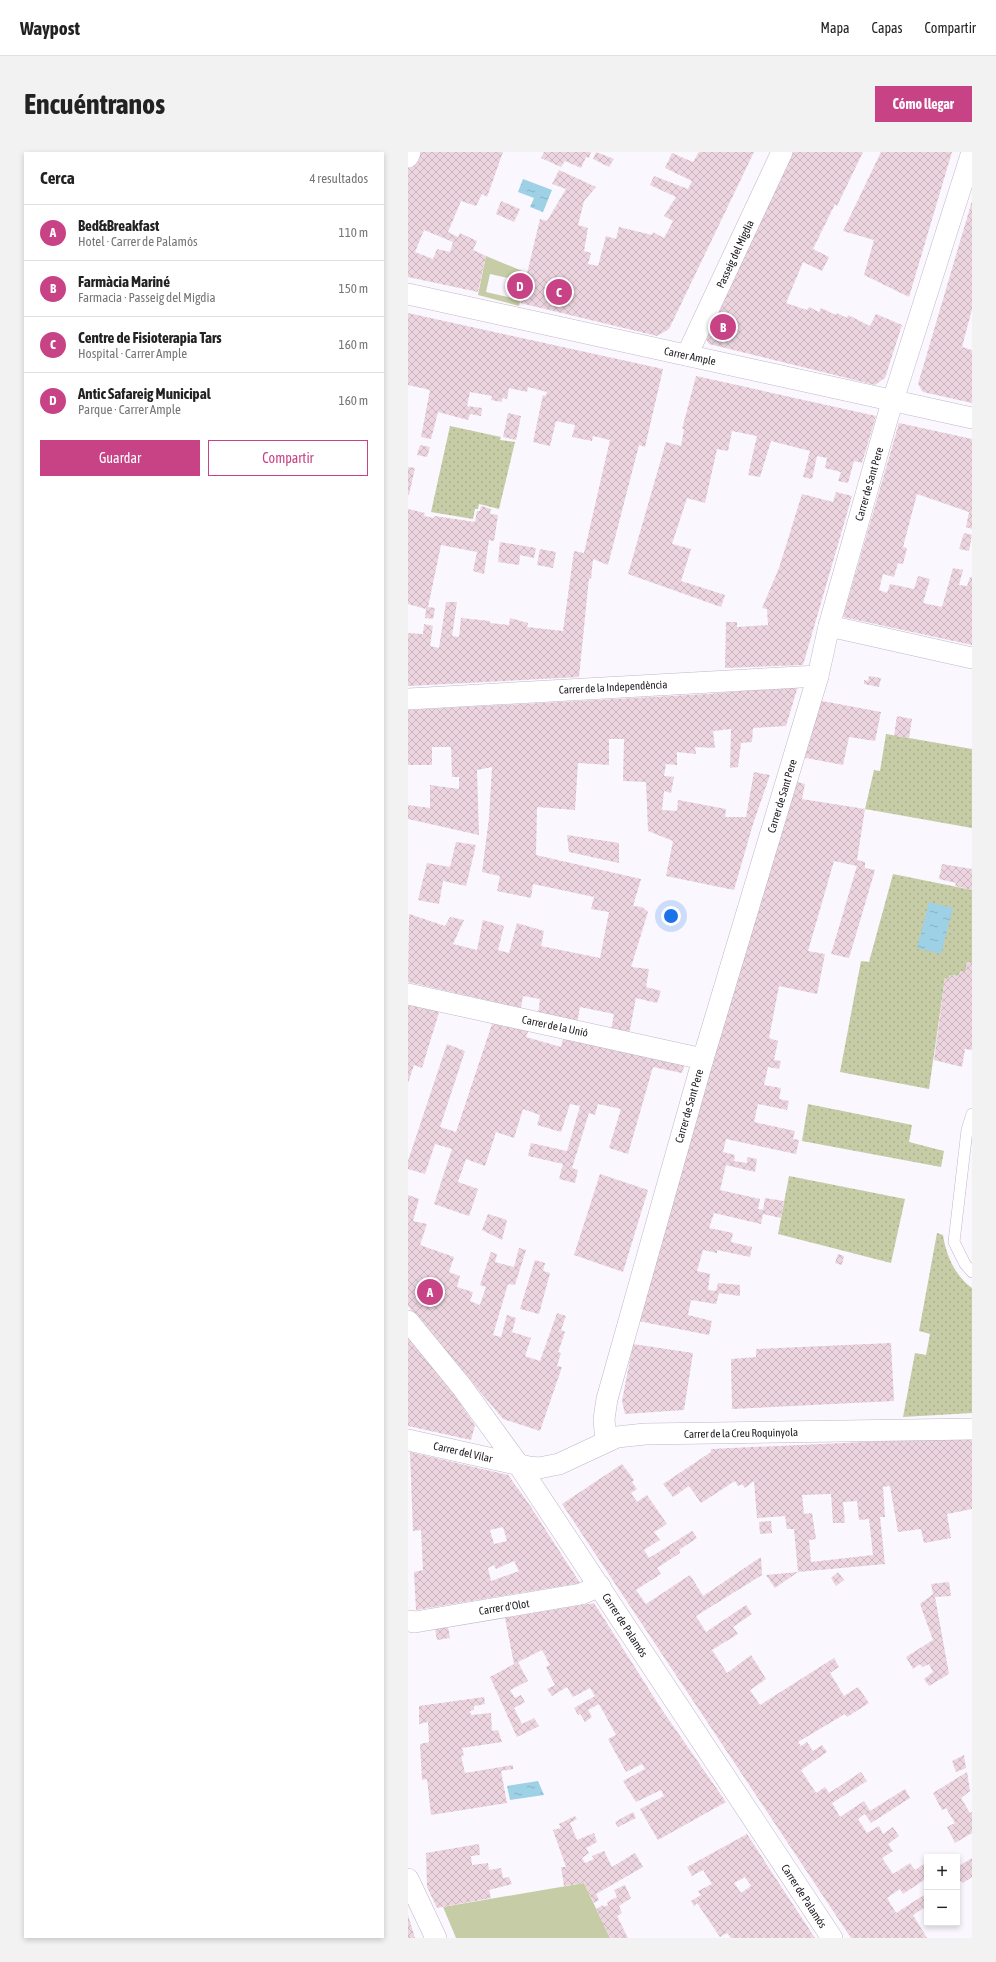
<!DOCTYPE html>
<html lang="es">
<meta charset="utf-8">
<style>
body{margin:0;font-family:"Asap Condensed",sans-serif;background:#f2f2f2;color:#222}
.controls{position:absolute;right:12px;bottom:12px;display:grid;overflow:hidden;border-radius:0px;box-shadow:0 2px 6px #0003}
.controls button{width:36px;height:36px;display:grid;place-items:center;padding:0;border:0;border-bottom:1px solid #e0e0e0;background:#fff;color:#222;font:20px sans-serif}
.you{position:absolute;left:263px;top:764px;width:14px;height:14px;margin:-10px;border:3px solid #fff;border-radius:50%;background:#1a73e8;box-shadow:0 0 0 6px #1a73e833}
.badge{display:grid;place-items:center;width:26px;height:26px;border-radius:50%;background:#c84386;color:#fff;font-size:13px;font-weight:700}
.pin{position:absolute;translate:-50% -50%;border:2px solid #fff;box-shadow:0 1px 4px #0006}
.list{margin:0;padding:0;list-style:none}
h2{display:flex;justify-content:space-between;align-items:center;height:52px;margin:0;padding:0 16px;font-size:17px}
h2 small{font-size:13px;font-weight:400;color:#767676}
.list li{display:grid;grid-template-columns:26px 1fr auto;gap:12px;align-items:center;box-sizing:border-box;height:56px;padding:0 16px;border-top:1px solid #e0e0e0}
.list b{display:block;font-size:15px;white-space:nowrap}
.list p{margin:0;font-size:13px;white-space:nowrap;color:#767676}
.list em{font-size:13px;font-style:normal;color:#767676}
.actions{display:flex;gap:8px;padding:12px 16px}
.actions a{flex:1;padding:9px 0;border:1px solid #c84386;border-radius:0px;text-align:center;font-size:14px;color:#c84386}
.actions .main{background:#c84386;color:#fff}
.map{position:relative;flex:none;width:564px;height:1786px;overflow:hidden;border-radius:0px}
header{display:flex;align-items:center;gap:24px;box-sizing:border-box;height:56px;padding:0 20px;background:#fff;border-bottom:1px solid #e0e0e0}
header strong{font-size:19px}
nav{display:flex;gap:22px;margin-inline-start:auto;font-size:14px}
.intro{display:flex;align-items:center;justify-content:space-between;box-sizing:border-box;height:96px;padding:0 24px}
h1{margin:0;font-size:28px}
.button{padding:10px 18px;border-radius:0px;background:#c84386;color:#fff;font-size:14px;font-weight:700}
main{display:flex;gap:24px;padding:0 24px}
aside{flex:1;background:#fff;border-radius:0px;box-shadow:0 2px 6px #0003}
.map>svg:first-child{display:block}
.green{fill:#c6cda6;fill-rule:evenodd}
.garden{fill:url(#garden-dots)}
.water{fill:url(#water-ripples)}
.building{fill:url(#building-cross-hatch);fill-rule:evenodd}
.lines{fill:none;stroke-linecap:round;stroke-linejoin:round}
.lane-casing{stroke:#c1b6c9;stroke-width:12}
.street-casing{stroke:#c1b6c9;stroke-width:22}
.lane{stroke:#fff;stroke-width:11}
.street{stroke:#fff;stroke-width:21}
.labels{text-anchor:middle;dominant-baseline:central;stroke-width:3;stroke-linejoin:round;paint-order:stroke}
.street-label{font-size:11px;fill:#1c181f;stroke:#fff}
</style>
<header>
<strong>Waypost</strong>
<nav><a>Mapa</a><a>Capas</a><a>Compartir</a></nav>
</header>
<div class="intro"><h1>Encuéntranos</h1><a class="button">Cómo llegar</a></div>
<main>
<aside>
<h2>Cerca<small>4 resultados</small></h2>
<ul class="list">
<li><span class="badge">A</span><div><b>Bed&amp;Breakfast</b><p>Hotel · Carrer de Palamós</p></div><em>110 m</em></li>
<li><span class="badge">B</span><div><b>Farmàcia Mariné</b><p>Farmacia · Passeig del Migdia</p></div><em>150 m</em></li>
<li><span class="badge">C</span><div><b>Centre de Fisioterapia Tars</b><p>Hospital · Carrer Ample</p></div><em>160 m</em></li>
<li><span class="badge">D</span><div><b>Antic Safareig Municipal</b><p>Parque · Carrer Ample</p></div><em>160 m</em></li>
</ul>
<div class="actions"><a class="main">Guardar</a><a>Compartir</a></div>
</aside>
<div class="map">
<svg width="564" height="1786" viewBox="0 0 564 1786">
<defs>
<pattern id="garden-dots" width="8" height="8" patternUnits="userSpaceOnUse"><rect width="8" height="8" fill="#c6cda6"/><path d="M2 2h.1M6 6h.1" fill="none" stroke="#aaaf8e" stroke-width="1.8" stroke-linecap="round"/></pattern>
<pattern id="water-ripples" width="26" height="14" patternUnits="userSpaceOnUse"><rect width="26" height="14" fill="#9ed0e6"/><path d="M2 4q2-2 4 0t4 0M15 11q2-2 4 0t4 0" fill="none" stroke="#88b2c5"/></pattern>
<pattern id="building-cross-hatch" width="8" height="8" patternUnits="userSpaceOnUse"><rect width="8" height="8" fill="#ecd5df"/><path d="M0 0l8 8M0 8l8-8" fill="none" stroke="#cab6bf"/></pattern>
</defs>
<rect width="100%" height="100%" fill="#fbf7ff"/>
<g class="green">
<path d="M78,104l41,17 -8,33 -41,-11zM82,122l27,6 -5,18 -26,-6z"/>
<polygon points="176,1731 202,1786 48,1786 35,1755"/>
</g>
<g class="garden">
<polygon points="42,274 93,285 92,288 107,290 91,357 71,352 70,357 67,357 65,367 23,360"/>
<polygon points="478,582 564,597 564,676 457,657 466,618 472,619"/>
<polygon points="485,722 564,738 564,811 559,810 558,819 553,819 550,824 542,823 541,826 537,826 521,937 432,920 453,809 461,810"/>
<polygon points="400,952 504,973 501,990 536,999 533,1015 394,989"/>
<polygon points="381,1024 497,1047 483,1111 370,1082"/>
<path d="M529,1081l6,2c3,20 12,41 29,53v125l-69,4 12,-64 11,2 4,-21 -11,-3z"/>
</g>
<g class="water">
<polygon points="115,27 144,38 135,60 122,55 126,46 110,40"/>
<polygon points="521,750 545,756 533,802 509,796"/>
<polygon points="130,1629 136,1643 102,1648 99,1634"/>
</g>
<g class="building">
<path d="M5,0h90l-16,45 -5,-3 -6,12 -15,-5 -13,31 10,5 2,-4 17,8 -4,9 13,6 -8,36 -70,-15v-113zM16,78l29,12 -3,10 -13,-3 -4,10 -18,-7z"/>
<polygon points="136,0 183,0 181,6 178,5 173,16 157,9 153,15 133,6"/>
<polygon points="188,0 206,7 201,15 185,7"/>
<polygon points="291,0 346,0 261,177 249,184 112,151 132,67 139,69 158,37 144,32 151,18 188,35 176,49 170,73 180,76 176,99 183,101 180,112 190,114 198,84 208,87 211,75 244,83 245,80 256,86 265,69 256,64 268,45 242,33 246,24 280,37 284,29 257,16 264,1 285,10"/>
<polygon points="385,0 455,0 429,54 427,52 405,97 421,105 414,119 395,110 378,151 399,158 401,155 411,160 413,156 428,163 429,161 439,166 440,163 462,174 468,162 494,173 477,226 467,233 301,192 297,185"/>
<polygon points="473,0 544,0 501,145 456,123 466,88 435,79"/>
<polygon points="93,49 112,57 106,70 88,62"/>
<polygon points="564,49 564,157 554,195 564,198 564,251 515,240 510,232"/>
<polygon points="0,161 255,217 237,295 231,293 200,413 185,407 183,427 181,426 171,525 0,534 0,481 15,482 16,472 25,474 22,494 31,496 38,450 49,450 44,484 51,485 53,466 82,469 82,471 101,473 102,466 120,471 119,475 155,479 166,399 176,401 202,288 185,284 184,289 164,285 167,273 148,269 142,294 125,290 135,243 138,244 139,240 120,235 119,240 101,236 99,247 94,246 94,250 83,248 84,244 62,240 59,254 74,256 73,264 62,262 60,268 30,260 23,287 13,285 22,238 0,233"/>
<polygon points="288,224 468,264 454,311 446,309 440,331 430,329 433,320 417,316 419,306 409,304 404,327 395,325 402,299 363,289 352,325 340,323 349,284 324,279 320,299 309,297 297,351 279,346 264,392 283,397 273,429 317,443 313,455 220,422 258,290 273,294 276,277 274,277"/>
<polygon points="100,261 113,264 108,288 95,285"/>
<polygon points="491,271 564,287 564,377 558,375 561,360 509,342 495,395 499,396 495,412 490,411 486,425 475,422 471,438 479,441 482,432 506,437 510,424 522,427 515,451 534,455 545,416 555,418 551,433 559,434 562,425 564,425 564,493 435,465"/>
<polygon points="12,293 22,295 19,305 9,303"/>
<polygon points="0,315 7,316 1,343 0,343"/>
<polygon points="428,340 444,344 395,513 317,516 318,470 329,470 329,475 360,473 359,457 354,456 371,416 394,342 425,350"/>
<polygon points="73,354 83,357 82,362 90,363 86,389 81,388 76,422 65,419 69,400 33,393 20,455 27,456 25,467 17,466 18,457 0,452 0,357 17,361 16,364 26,366 27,364 67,370 69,359 72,359"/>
<polygon points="556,381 564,383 561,399 551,397"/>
<polygon points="92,390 128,396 126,406 112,403 111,413 90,410"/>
<polygon points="132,397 148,400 145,416 129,413"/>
<polygon points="461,524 473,526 471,535 456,532 456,528 460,529"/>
<polygon points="390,534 378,574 345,576 344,590 333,591 330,615 322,616 323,577 305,579 307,596 287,595 288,602 269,600 269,613 258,612 256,624 266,625 263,641 256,639 254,658 269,659 270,648 318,657 317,665 338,665 346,620 362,623 345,672 326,738 258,724 265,689 240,679 238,630 215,629 216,587 201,587 201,613 170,611 167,658 129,655 128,703 233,727 225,754 234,755 240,760 223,815 241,817 238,835 253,839 249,851 228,846 221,882 203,878 206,862 172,855 169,871 130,862 132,847 115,844 113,856 0,830 1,762 37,774 42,765 56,768 45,792 69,798 75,768 96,774 90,798 101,801 109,771 136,779 133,794 192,806 201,760 183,757 186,745 144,736 125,732 123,746 89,739 92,724 74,720 81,666 84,615 69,618 71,683 0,667 0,653 22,656 22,633 51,637 51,625 44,625 43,595 24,595 24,613 0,613 0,558 299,542"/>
<polygon points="409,548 473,560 467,589 441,585 435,613 393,605"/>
<polygon points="489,564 504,567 501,586 486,584"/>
<polygon points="386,629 397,632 394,647 457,657 449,708 457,710 457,716 467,718 441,806 423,802 449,714 426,709 400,799 417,802 409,842 371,834 361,886 370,889 366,908 373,909 371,917 360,915 356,933 373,936 371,947 381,949 379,958 350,952 346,970 387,979 385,987 391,988 388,1002 318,987 315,1000 327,1003 326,1009 339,1011 339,1005 349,1007 347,1020 318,1013 312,1038 352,1047 350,1057 355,1058 357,1046 376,1049 373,1066 355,1062 353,1072 306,1061 301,1076 325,1081 323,1090 344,1095 342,1105 309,1098 309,1101 295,1098 289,1119 302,1122 300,1138 308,1139 310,1131 332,1133 332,1144 311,1141 308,1152 283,1148 280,1163 304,1169 301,1183 230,1169"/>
<polygon points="159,683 211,691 211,711 161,700"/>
<polygon points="48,690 68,693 58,734 35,729 31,752 10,748 19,711 42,715"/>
<polygon points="534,712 564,717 564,738 547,734 548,731 531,727"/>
<polygon points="559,810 564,811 564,898 557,897 554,915 526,908 537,826 541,826 542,823 550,824 553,819 558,819"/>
<polygon points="0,850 32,857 14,916 6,913 0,931"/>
<polygon points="85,869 121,877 118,885 153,895 156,883 277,911 274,921 245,915 220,1002 201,996 213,957 190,952 187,963 181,961 164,1016 170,1018 167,1031 151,1027 155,1012 120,1004 123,991 159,999 172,954 162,952 153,980 129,973 132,963 115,957 106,986 88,980 77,1014 58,1007 50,1030 70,1037 61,1064 26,1052 44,997 27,992 17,1022 0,1017 0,1009 39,892 57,899 32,975 48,980"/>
<polygon points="192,1022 240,1038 215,1120 166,1103"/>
<polygon points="0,1043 11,1047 5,1069 19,1072 12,1093 46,1105 41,1120 52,1124 49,1135 65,1140 62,1149 72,1153 78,1135 72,1133 83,1100 89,1102 87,1110 106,1115 111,1096 118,1098 107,1133 100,1132 85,1183 93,1185 99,1163 108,1166 104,1180 123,1186 117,1204 132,1209 149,1161 158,1164 153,1178 157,1180 150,1200 153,1201 149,1214 154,1215 132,1279 95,1267 0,1154"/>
<polygon points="80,1062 99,1068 94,1088 74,1078"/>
<polygon points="430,1102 436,1104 434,1113 427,1111"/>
<polygon points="127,1108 137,1111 135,1119 142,1121 131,1162 112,1157"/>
<polygon points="0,1185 32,1222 67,1273 63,1288 0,1274"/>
<polygon points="483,1191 486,1249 324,1257 323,1207 348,1205 348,1197"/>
<polygon points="225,1192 285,1201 276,1258 217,1262 214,1249"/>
<path d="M564,1285v72l-25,5 4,24 -27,5 -3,-14 -23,3 -8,-46 -7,1 2,30h-5l5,47 -87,8 -4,-43h-7l-2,-13 -28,2 -3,-37 -9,7 -3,-4 -4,2 -3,-5 -34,22 -12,-17 -16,11 -10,-13 48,-32v-3zM423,1342l2,29h12l-2,-21 14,-1 2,19 10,-1 4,36 -62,7 -2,-22 7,-1 -4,-26 -8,1 -2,-19z"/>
<path d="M2,1300l98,23 21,29 51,79 -164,27 -2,-38 9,-2 -2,-40 -8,1zM95,1375l4,14 -13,3 -4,-14zM106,1409l5,10 -28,10 -3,-13 6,-3 2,4z"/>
<polygon points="214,1312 226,1328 224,1330 229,1337 223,1341 229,1350 239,1343 259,1372 246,1380 252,1388 236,1398 241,1406 284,1379 289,1386 271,1398 272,1401 249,1416 253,1422 228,1438 238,1452 282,1423 295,1444 353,1405 354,1423 288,1464 298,1480 338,1453 344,1462 325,1475 330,1482 304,1498 319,1521 343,1503 358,1527 342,1538 352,1553 426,1506 431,1515 422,1521 436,1544 450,1535 461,1551 439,1565 437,1562 390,1590 393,1594 399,1590 405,1599 414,1593 419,1600 393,1618 408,1641 417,1635 421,1641 453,1620 459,1629 424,1651 432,1665 456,1649 462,1659 497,1637 502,1646 463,1671 457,1662 450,1667 459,1681 471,1674 475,1682 485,1675 491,1684 480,1692 485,1699 474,1706 485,1722 502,1711 507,1718 519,1710 519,1726 495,1742 492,1737 479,1746 488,1761 516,1743 519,1747 519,1754 505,1763 519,1786 443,1786 154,1352"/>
<polygon points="363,1369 364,1381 352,1382 351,1370"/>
<polygon points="390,1420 367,1436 358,1423"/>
<polygon points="430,1420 436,1428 428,1434 423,1426"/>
<polygon points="541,1430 543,1444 527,1445 541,1522 521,1534 516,1527 525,1520 521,1512 515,1515 512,1512 505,1517 498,1505 525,1488 512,1452 525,1442 523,1432"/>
<polygon points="186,1451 254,1558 318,1650 250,1688 232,1657 256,1644 253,1638 228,1650 215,1629 237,1617 234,1612 218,1620 200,1587 208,1583 191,1552 180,1558 184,1565 177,1570 172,1562 170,1563 166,1556 187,1544 182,1536 165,1545 159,1535 144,1544 139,1537 147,1533 138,1515 142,1513 134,1498 110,1510 120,1529 102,1538 107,1546 113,1543 117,1550 106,1556 114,1572 126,1566 131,1574 109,1585 82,1525 106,1512 97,1466"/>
<polygon points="40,1475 42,1486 29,1488 27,1477"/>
<polygon points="76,1545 77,1552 66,1554 66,1558 62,1559 63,1563 83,1561 84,1579 90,1578 94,1590 54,1596 56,1604 53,1604 57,1621 105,1613 105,1617 93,1619 99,1651 23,1663 19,1627 14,1628 12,1592 21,1590 20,1570 11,1572 11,1554"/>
<polygon points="556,1603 558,1616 548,1620 544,1609"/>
<polygon points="559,1620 562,1639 553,1646 562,1661 564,1660 564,1681 547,1691 539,1675 547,1671 538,1656 534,1658 525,1641"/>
<polygon points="225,1660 228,1666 210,1675 207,1670"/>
<polygon points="167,1664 169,1667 162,1671 169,1688 186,1681 189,1690 178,1696 181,1701 174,1706 177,1711 186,1707 184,1704 196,1699 204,1715 227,1701 235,1715 188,1742 191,1748 186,1751 176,1731 156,1734 153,1715 158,1715 145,1678 153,1676 151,1672"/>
<path d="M339,1682l20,31 48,73h-84l-4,-5 -7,4 -23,-34 -3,3 -3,-5 10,-6 -3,-4 14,-7 -9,-14 -11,6 -5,-9zM337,1725l6,9 -10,7 -7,-10z"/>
<polygon points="71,1692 72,1703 63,1704 64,1713 80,1711 81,1718 93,1716 95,1726 101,1725 104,1732 81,1738 83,1746 29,1756 19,1735 18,1701"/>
<polygon points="564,1706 564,1725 555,1731 553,1729 549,1731 549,1715"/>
<polygon points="217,1733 223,1746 211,1754 214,1761 209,1764 220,1786 202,1786 188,1757 195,1753 196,1755 200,1753 199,1750 209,1745 206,1738"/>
<polygon points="0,1763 7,1786 0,1786"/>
</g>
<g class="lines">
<defs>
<polyline id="lane" points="564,962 559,978 546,1090 557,1112 564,1120"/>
<g id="street">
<polyline points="0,5 2,0"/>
<polyline points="0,142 564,266"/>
<polyline points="279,203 374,0"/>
<polyline points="421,474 564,506"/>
<polyline points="0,547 410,524"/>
<polyline points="0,842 295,907"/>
<polyline points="0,1169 54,1235 110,1312 424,1786"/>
<polyline points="0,1288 121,1315 131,1316 151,1312 209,1285 237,1282 564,1277"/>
<polyline points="198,1290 196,1267 199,1247 295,907 410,524 421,474 480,264 564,0"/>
<polyline points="0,1469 7,1470 173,1442 192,1434"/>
<polyline points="0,1727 28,1786"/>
</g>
</defs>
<use href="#lane" class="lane-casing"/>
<use href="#street" class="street-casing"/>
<use href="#lane" class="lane"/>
<use href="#street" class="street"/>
</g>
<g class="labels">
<g class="street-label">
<text transform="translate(327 102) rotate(-65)">Passeig del Migdia</text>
<text transform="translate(282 204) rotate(12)">Carrer Ample</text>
<text transform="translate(461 332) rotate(-74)">Carrer de Sant Pere</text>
<text transform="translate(205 535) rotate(-3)">Carrer de la Independència</text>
<text transform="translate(374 644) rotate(-73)">Carrer de Sant Pere</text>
<text transform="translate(147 874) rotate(12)">Carrer de la Unió</text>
<text transform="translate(281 954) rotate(-74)">Carrer de Sant Pere</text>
<text transform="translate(333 1281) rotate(-1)">Carrer de la Creu Roquinyola</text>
<text transform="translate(55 1300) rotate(13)">Carrer del Vilar</text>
<text transform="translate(96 1455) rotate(-9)">Carrer d'Olot</text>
<text transform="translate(217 1473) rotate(57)">Carrer de Palamós</text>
<text transform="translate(396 1744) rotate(57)">Carrer de Palamós</text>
</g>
</g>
</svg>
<div class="controls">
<button>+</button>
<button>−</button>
</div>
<div class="you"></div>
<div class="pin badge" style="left:22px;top:1140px">A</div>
<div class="pin badge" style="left:315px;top:175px">B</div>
<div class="pin badge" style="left:151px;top:140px">C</div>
<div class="pin badge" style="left:112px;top:134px">D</div>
</div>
</main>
